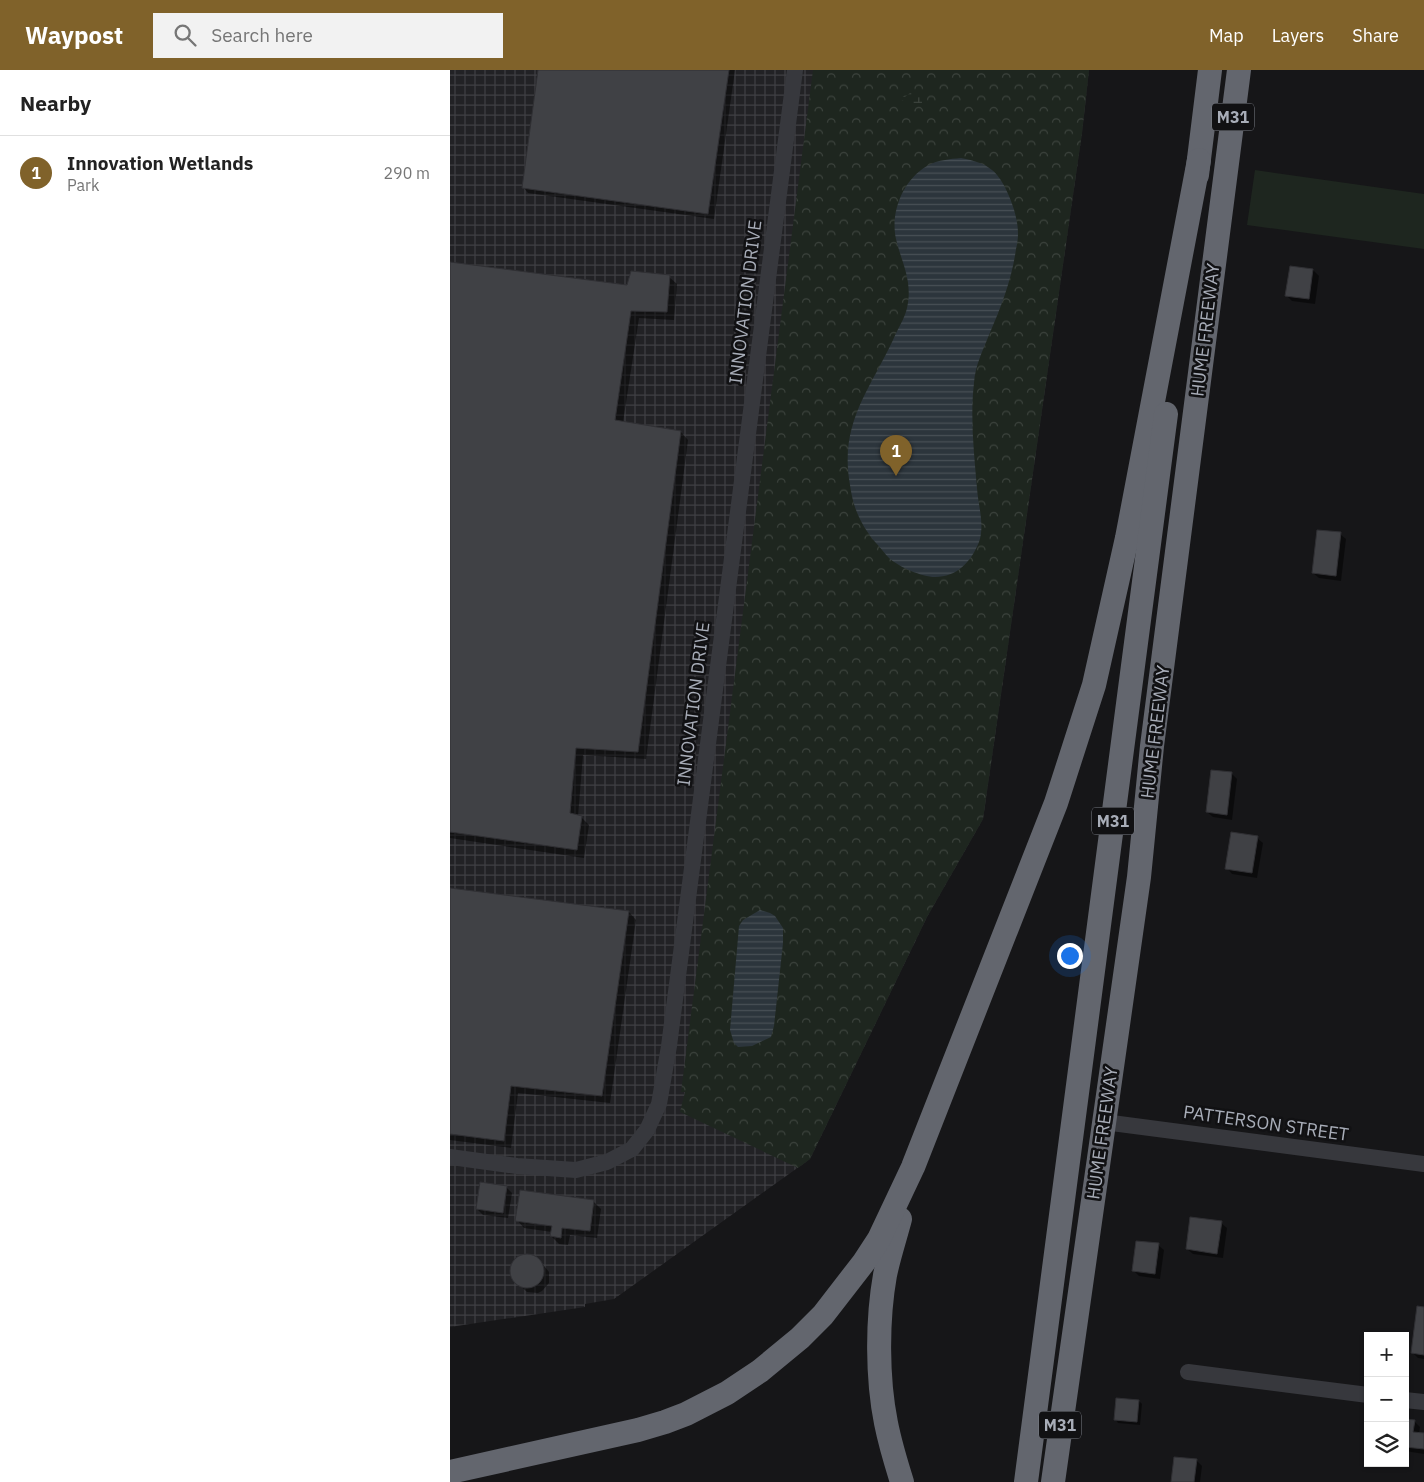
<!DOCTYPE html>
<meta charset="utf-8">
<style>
body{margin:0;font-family:"IBM Plex Sans",sans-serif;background:#f2f2f2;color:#222}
.controls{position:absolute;right:15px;bottom:15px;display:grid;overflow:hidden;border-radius:0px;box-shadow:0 1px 4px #0004}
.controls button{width:45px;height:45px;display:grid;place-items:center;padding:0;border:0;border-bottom:1px solid #e0e0e0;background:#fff;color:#222;font:25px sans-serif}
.you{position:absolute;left:619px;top:885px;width:18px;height:18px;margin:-12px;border:4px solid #fff;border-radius:50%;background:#1a73e8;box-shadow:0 0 0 8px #1a73e833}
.badge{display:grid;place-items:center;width:32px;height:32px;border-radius:50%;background:#80622a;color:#fff;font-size:16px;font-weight:700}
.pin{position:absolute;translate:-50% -41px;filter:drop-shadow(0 1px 2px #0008)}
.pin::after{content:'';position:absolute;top:26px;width:18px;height:15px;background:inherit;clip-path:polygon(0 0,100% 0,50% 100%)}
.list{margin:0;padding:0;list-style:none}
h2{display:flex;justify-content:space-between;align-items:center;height:65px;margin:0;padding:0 20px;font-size:21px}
h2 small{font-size:16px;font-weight:400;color:#767676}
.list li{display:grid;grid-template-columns:32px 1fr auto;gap:15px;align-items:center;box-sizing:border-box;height:75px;padding:0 20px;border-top:1px solid #e0e0e0}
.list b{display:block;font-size:19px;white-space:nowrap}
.list p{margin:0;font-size:16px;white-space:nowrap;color:#767676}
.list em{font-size:16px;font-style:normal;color:#767676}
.icon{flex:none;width:28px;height:28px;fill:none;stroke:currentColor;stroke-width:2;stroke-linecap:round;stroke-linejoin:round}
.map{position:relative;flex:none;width:974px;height:1412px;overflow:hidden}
header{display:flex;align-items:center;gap:30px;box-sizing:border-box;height:70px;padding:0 25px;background:#80622a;color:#fff}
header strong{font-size:24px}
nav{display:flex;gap:28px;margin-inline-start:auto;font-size:18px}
.search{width:350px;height:45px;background:#f2f2f2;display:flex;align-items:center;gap:12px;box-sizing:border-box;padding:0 18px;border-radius:0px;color:#767676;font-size:19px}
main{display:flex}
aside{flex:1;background:#fff}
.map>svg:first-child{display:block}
.industrial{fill:url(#industrial-grid)}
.grass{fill:#1e261f}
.forest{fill:url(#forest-crowns)}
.wetland{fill:url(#wetland-marsh)}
.water{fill:url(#water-rules)}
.shadow{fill:#0007}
.building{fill:#404145;stroke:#303034}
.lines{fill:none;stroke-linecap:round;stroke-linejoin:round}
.minor{stroke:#37383d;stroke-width:16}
.highway{stroke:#63666e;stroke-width:24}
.labels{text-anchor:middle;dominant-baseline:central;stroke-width:5;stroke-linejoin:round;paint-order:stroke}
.shield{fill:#111113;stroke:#7b7e86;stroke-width:1}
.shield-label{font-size:16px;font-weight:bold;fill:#a8adb8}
.street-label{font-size:18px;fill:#a8adb8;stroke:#111113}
</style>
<header>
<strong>Waypost</strong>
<div class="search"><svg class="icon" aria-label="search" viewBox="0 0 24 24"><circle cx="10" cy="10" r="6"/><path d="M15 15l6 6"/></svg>Search here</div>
<nav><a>Map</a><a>Layers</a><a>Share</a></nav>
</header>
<main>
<aside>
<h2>Nearby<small></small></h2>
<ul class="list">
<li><span class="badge">1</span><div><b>Innovation Wetlands</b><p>Park</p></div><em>290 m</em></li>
</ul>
</aside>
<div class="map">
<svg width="974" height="1412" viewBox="0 0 974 1412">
<defs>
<pattern id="industrial-grid" width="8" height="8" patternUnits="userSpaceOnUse" patternTransform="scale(1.25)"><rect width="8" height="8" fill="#222225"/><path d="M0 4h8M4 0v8" fill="none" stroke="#3f3f43"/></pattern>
<pattern id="forest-crowns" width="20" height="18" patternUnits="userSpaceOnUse" patternTransform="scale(1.25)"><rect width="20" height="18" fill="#1e261f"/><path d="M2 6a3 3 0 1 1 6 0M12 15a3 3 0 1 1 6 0" fill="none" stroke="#3c433d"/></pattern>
<pattern id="wetland-marsh" width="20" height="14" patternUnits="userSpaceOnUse" patternTransform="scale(1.25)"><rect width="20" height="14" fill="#1e261f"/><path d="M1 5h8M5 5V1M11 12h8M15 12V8" fill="none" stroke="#3c433d"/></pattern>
<pattern id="water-rules" width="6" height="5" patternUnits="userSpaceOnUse" patternTransform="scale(1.25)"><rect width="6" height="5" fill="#2c353c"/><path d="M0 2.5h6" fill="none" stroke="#485056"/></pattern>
</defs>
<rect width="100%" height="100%" fill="#161618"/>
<polygon class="industrial" points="0,0 639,0 632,63 533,749 477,847 360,1089 164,1229 135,1234 135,1237 0,1257"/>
<polygon class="grass" points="805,100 974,124 974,179 797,155"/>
<polygon class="forest" points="363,0 639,0 632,63 533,749 477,847 360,1089 348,1098 230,1042 235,1022 231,1022"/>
<polygon class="wetland" points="460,23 471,24 472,33 462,33 449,29 449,27 455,27"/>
<g class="water">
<path d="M511,88c27,5 37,12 48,38 5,12 9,25 9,38 0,5 -1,11 -2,15 -4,30 -15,58 -27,86 -6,15 -14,31 -15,48 -4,34 0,70 3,105 1,17 8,37 2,54 -8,20 -22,35 -44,35 -13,0 -36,-10 -46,-19 -4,-4 -8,-10 -13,-15 -9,-10 -18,-25 -22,-39 -2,-6 -3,-13 -4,-19 -11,-61 19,-94 43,-145 4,-10 12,-22 14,-32 6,-27 -5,-44 -11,-69 -6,-27 7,-59 31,-73 10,-6 23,-7 34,-8z"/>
<polygon points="310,840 320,843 325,846 333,858 333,873 324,956 321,967 302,976 288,977 284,973 280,960 289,856 293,850"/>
</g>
<g class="shadow">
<polygon points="90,0 285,0 264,149 78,123 73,117"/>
<polygon points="0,193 177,216 219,207 227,214 224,250 189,248 173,352 231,362 238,370 196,689 133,685 128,746 132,748 139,755 134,788 0,768"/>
<polygon points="841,197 863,200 869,206 865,234 842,231 837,226"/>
<polygon points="890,464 896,469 891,511 869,508 863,503"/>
<polygon points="781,703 787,709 782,750 763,747 757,742"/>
<polygon points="807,768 813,773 807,808 782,804 777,798"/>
<polygon points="0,819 179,842 186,850 160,1033 68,1023 61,1078 0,1070"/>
<polygon points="56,1117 62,1123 58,1148 33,1145 27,1139"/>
<polygon points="144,1132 151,1139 147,1168 120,1165 118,1175 109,1174 101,1166 102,1162 74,1158 67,1150"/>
<polygon points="771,1153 777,1158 773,1188 743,1184 737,1179"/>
<polygon points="708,1175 714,1180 710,1209 689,1206 683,1200"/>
<polygon points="80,1186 90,1191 99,1202 99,1213 92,1221 88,1223 77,1222 63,1209 61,1205 63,1194 66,1190 70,1187"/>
<polygon points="974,1238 974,1289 968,1288 962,1282"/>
<polygon points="689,1331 692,1334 690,1355 668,1353 665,1349"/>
<polygon points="955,1350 964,1351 970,1357 969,1364 974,1364 974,1384 955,1381"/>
<polygon points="746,1390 752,1396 750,1412 723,1412"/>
</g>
<g class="building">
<polygon points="88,0 279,0 258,144 72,118"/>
<polygon points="0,192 177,215 181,201 220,205 217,242 181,241 165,350 231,361 188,682 126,678 120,743 132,746 127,780 0,762"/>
<polygon points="840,196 863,199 859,229 835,226"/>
<polygon points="867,460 891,462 886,506 862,503"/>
<polygon points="761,700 782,702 777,745 756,742"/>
<polygon points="781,762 808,766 802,803 775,799"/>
<polygon points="0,818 179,841 152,1026 61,1016 54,1071 0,1064"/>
<polygon points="30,1112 57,1116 53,1143 26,1139"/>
<polygon points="70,1120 144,1130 140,1161 112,1158 111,1168 100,1166 102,1156 65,1151"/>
<polygon points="740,1147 772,1151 767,1184 736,1179"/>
<polygon points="686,1171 709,1173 705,1204 682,1201"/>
<circle cx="77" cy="1201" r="17"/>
<polygon points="967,1236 974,1237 974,1285 961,1283"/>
<polygon points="666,1328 689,1330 687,1352 664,1350"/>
<polygon points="955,1349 965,1350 963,1362 974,1363 974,1379 955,1377"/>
<polygon points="724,1387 747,1389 744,1412 721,1412"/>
</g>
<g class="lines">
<g class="minor">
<polyline points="654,1052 974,1094"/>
<polyline points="0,1087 67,1096 126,1100 157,1092 182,1079 197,1060 209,1034 219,976 345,0"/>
<polyline points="738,1302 918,1325"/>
<polyline points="955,1330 974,1332"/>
</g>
<g class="highway">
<polyline points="747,105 760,0"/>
<path d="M450,1149c-5,19 -11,37 -15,56 -8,45 -8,103 1,148 4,20 10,40 16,59"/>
<polyline points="0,1402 188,1360 215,1352 236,1344 277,1323 310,1301 350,1268 373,1245 414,1192 429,1169 463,1097 606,733 644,615 677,468 749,90"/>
<polyline points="576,1412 716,344"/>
<polyline points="603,1412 689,807 702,676 789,0"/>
</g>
</g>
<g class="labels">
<g class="shield">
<rect x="762" y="33.5" width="42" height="27" rx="4"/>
<rect x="642" y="737.5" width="42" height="27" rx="4"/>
<rect x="589" y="1341.5" width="42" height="27" rx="4"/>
</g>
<g class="shield-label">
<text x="783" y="47">M31</text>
<text x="663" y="751">M31</text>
<text x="610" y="1355">M31</text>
</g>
<g class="street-label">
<text transform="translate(295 232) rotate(-83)">INNOVATION DRIVE</text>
<text transform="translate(755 260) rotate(-83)">HUME FREEWAY</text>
<text transform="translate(243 634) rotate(-83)">INNOVATION DRIVE</text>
<text transform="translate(705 662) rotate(-83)">HUME FREEWAY</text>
<text transform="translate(816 1053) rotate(8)">PATTERSON STREET</text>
<text transform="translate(652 1063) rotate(-82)">HUME FREEWAY</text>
</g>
</g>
</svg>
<div class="controls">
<button>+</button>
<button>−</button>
<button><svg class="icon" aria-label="layers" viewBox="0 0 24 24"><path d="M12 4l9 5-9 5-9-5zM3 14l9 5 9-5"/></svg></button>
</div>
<div class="you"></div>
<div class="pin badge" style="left:446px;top:406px">1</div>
</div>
</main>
